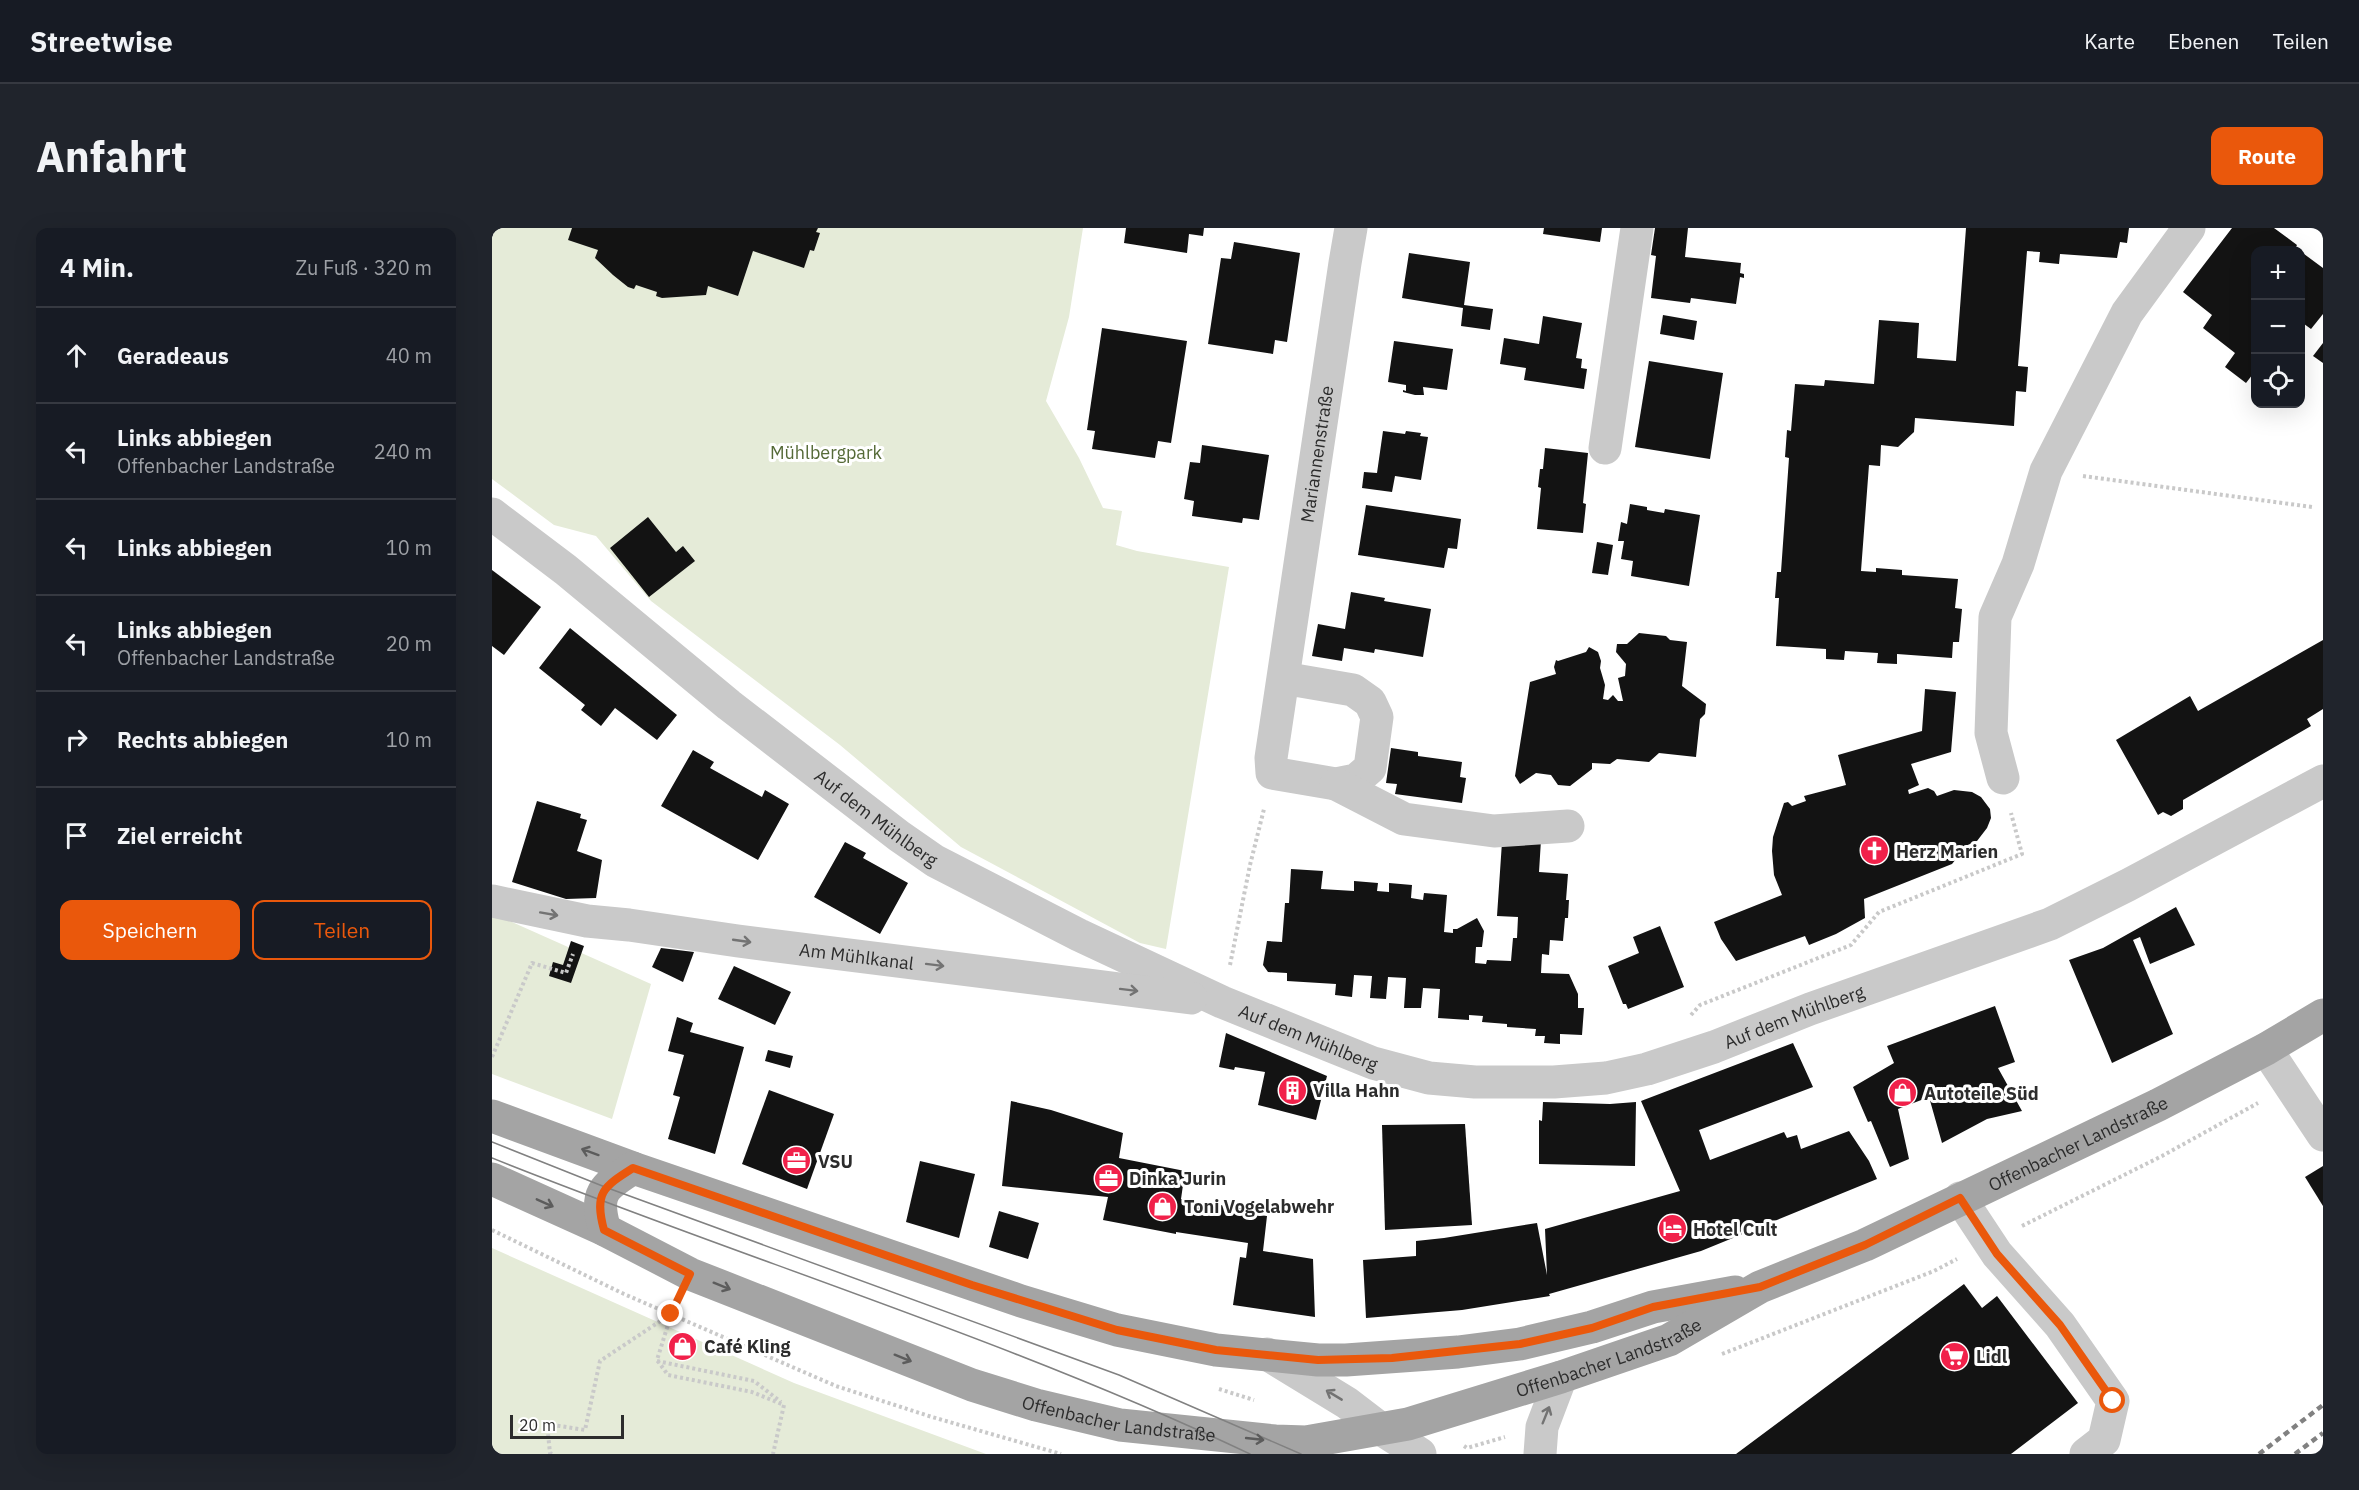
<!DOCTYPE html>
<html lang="de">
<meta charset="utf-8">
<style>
body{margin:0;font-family:"IBM Plex Sans",sans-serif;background:#20242c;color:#f1f3f6}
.controls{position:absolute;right:18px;top:18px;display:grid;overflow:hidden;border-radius:12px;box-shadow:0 6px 24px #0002}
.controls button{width:54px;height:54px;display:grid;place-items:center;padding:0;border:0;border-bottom:2px solid #363941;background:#171b24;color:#f1f3f6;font:30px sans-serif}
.scale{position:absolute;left:18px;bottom:15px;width:114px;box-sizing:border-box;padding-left:6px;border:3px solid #2c2c2c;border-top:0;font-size:16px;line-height:21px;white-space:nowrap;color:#2c2c2c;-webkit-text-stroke:4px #fff;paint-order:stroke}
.stop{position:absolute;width:18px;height:18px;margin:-14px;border:4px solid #ea580c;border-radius:50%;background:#fff}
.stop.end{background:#ea580c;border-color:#fff;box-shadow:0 2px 6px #0008}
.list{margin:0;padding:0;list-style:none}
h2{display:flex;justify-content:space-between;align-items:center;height:78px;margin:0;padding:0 24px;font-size:26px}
h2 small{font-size:20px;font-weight:400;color:#9ea1a6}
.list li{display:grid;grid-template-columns:39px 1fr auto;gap:18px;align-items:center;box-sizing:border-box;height:96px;padding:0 24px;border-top:2px solid #363941}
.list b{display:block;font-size:22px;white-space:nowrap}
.list p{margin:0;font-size:20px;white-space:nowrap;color:#9ea1a6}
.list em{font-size:20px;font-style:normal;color:#9ea1a6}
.actions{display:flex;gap:12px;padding:18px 24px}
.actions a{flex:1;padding:14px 0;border:2px solid #ea580c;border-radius:12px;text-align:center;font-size:21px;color:#ea580c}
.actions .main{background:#ea580c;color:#fff}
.icon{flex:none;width:33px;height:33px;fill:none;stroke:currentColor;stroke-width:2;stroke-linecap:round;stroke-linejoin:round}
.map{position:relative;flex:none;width:1831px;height:1226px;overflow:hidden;border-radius:12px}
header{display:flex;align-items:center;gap:36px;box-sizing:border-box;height:84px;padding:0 30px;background:#171b24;border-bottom:2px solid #363941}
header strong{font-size:28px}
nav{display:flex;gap:33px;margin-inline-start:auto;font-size:21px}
.intro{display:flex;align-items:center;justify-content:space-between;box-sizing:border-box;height:144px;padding:0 36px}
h1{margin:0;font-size:42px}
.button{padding:15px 27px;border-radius:12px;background:#ea580c;color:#fff;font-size:21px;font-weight:700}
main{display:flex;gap:36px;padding:0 36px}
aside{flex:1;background:#171b24;border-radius:12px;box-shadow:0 6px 24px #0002}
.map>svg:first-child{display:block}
.green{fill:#e5ebd8}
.building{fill:#131313}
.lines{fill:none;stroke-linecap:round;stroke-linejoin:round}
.path{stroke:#c9c9c9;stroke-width:4;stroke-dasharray:3 3;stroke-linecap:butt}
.minor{stroke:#c9c9c9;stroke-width:33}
.major{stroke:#a4a4a4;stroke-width:33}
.tram{stroke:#818181;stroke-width:1.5}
.rail{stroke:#818181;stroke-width:4.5;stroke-dasharray:6 4.5;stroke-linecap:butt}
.oneway{stroke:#737373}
.oneway2{stroke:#5c5c5c}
.route{stroke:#ea580c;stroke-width:8}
.labels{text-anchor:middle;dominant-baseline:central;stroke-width:6;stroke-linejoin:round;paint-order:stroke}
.park-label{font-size:18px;fill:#556a37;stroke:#fff}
.street-label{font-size:18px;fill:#2c2c2c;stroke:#fff}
.poi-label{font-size:18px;font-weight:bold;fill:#2c2c2c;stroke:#fff;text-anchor:start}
</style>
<header>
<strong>Streetwise</strong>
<nav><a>Karte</a><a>Ebenen</a><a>Teilen</a></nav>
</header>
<div class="intro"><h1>Anfahrt</h1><a class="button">Route</a></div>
<main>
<aside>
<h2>4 Min.<small>Zu Fuß · 320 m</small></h2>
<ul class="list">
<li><svg class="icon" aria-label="ahead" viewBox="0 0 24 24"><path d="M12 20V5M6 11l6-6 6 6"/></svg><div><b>Geradeaus</b></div><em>40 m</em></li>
<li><svg class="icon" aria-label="left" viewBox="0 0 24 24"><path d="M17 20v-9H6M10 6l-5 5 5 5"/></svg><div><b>Links abbiegen</b><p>Offenbacher Landstraße</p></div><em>240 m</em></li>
<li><svg class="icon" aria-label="left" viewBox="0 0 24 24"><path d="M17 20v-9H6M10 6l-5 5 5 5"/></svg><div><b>Links abbiegen</b></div><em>10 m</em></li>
<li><svg class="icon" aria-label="left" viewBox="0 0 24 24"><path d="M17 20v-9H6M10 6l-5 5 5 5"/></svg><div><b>Links abbiegen</b><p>Offenbacher Landstraße</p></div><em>20 m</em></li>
<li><svg class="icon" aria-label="right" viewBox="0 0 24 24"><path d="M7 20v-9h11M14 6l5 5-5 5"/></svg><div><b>Rechts abbiegen</b></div><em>10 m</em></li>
<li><svg class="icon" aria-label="arrive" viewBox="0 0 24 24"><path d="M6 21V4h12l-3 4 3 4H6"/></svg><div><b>Ziel erreicht</b></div></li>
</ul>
<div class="actions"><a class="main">Speichern</a><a>Teilen</a></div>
</aside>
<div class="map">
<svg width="1831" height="1226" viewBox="0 0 1831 1226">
<rect width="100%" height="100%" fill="#fff"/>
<g class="green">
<polygon points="0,0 591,0 577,89 554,173 587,230 611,280 630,283 624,317 645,323 737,339 674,721 648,715 469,619 348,517 159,373 104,308 62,297 0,251"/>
<polygon points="0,685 159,756 120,891 0,846"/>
<polygon points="0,1020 302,1155 494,1226 0,1226"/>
</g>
<g class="building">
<polygon points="80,0 326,0 324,4 328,5 322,23 318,22 312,40 261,23 246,68 216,58 214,67 170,70 164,68 165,64 144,57 142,61 136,59 121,47 103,30 106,22 76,12"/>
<polygon points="634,0 712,0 711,8 697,6 695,25 632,15"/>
<polygon points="1052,0 1110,0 1108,14 1051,6"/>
<polygon points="1163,0 1196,0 1193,29 1249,35 1248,45 1252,46 1252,50 1248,49 1244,76 1199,70 1198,75 1159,70 1164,28 1159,27"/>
<polygon points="1474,0 1637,0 1635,15 1628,14 1625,30 1568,26 1567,36 1547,34 1548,24 1535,23 1526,138 1536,139 1534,164 1524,163 1522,198 1423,190 1422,204 1406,219 1389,217 1388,238 1377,237 1369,343 1384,344 1384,340 1410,342 1410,347 1466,351 1463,380 1470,381 1467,414 1461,414 1460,430 1405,426 1405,436 1385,435 1386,425 1353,423 1352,432 1334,431 1334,421 1284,418 1287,370 1283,370 1285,344 1289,344 1297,230 1293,229 1295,202 1299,203 1303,156 1332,158 1333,152 1382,156 1387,92 1427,95 1425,130 1464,133"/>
<polygon points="1740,0 1782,0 1805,17 1804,19 1808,22 1764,22 1764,142 1754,155 1733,139 1743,125 1711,100 1720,87 1691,64"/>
<polygon points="742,14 808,25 795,114 783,112 781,126 716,116 729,30 739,31"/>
<polygon points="1808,23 1831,40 1831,86 1819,101 1808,93"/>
<polygon points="917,25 978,34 972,77 1001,81 998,102 969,98 971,80 910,70"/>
<polygon points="1171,87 1205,93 1202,112 1168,106"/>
<polygon points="1051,88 1090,95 1084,130 1090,131 1089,140 1095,141 1092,161 1032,152 1034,140 1008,136 1012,110 1047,116"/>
<polygon points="610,100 695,113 679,215 666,213 663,230 600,221 603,203 595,202"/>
<polygon points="902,113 961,121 955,162 931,159 932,167 923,167 911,164 911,162 914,163 914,157 896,154"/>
<polygon points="1831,115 1831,135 1821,128"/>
<polygon points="1157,133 1231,145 1218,231 1143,219"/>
<polygon points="891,203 913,206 914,203 929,205 928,208 936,209 929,252 903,248 900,264 870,260 872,244 885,245"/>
<polygon points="710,217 777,227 767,292 751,290 750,295 700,288 702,273 692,271 698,234 708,235"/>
<polygon points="1053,220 1096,225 1091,275 1094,276 1091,305 1045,301 1049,260 1046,259 1048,241 1051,241"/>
<polygon points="1138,276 1155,279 1155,282 1172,285 1173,281 1208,287 1197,358 1139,348 1141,333 1129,331 1132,313 1126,313 1129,294 1135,296"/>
<polygon points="874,277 969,291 965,321 956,320 952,340 866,327"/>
<polygon points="156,289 184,324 191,318 203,333 157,369 118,320"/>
<polygon points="1105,314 1121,317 1116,347 1100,345"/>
<polygon points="0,342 49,379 12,427 0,418"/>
<polygon points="859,364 893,370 892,373 939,381 931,429 883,421 882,425 852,420 850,433 820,428 826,396 853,401"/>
<polygon points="78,400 185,487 165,512 123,480 109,498 89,482 93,477 47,440"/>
<polygon points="1147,405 1174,408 1178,412 1195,414 1190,458 1214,476 1213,486 1208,491 1204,529 1167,525 1157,534 1125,531 1118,536 1100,535 1100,541 1078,558 1066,557 1059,547 1044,545 1028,556 1023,548 1038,454 1064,446 1062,439 1064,432 1066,433 1094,424 1097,419 1106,424 1109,433 1108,440 1113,457 1111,471 1116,472 1121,467 1126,473 1131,473 1126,450 1133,448 1134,436 1124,424 1125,416 1135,416"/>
<polygon points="1831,412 1831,481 1815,491 1819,498 1691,572 1691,581 1679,588 1671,584 1666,587 1624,512 1698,468 1706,483"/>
<polygon points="1433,461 1464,464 1459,524 1419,536 1427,557 1416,562 1417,566 1436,560 1442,563 1445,568 1462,562 1480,564 1489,569 1498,581 1499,590 1495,600 1485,613 1464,622 1464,631 1460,636 1372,671 1373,690 1344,706 1317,717 1313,708 1244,733 1229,711 1222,694 1290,667 1282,647 1280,623 1281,609 1292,575 1296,574 1300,578 1314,573 1312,568 1354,557 1346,527 1430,503"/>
<polygon points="899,520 926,524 926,528 970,534 968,549 974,550 970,575 903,566 905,556 894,555"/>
<polygon points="201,522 222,534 218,540 270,569 273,562 297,576 266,632 169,578"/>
<polygon points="45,573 89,586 88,590 95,592 85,623 110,632 104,670 74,671 20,654"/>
<polygon points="1049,612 1047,644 1076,646 1074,672 1077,672 1076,690 1073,690 1071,713 1058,712 1057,727 1050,726 1049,745 1077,746 1086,766 1086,780 1092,780 1090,807 1068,806 1068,816 1052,815 1053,808 1043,808 1044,801 1015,799 1015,796 990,794 991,788 977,787 977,792 946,790 948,761 931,760 929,780 912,780 914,750 896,749 894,771 878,770 880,748 862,747 860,769 843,767 844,756 795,753 795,745 776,744 771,737 775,713 790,714 793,675 797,675 799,641 831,643 829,661 862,663 862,653 886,655 885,663 897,664 897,655 920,657 919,670 931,672 932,665 955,667 952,704 961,705 961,701 965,701 985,690 992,703 990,719 984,719 983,735 994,736 995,732 1019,733 1021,710 1025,710 1026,689 1005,688 1010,614"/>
<polygon points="353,614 374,625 371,630 416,655 388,706 322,669"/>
<polygon points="1684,679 1703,717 1658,736 1648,709 1641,712 1681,806 1620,835 1577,732 1611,720"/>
<polygon points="1168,698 1192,759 1136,781 1134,776 1131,776 1116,738 1147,725 1141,709"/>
<polygon points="79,713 92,718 79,755 57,748 61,734 71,737"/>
<polygon points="169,720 202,724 191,754 160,739"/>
<polygon points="242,738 299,764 283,797 226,771"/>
<polygon points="1503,778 1523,834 1506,840 1530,883 1495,891 1450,915 1437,869 1406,881 1417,931 1398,939 1379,893 1376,894 1361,859 1402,835 1395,818"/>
<polygon points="185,789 201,795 198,804 252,819 223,926 176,911 188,869 181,867 192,827 176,823"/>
<polygon points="734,805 835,848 824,892 766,877 773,844 743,839 742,842 727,839"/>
<polygon points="1301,815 1321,859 1207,902 1218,932 1292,904 1295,910 1305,907 1309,921 1357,903 1377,933 1385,951 1209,1023 1057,1066 1058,1068 970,1082 874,1090 871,1032 924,1028 924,1013 952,1010 1045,995 1055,1047 1053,1001 1188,963 1149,873"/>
<polygon points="276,822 301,828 298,840 273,833"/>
<polygon points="277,862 342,886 315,961 250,936"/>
<polygon points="519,873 559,882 631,905 627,930 693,943 689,971 761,982 760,986 775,988 771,1023 821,1031 823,1089 741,1077 748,1029 754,1030 756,1015 684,1004 684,1006 611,992 616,969 510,958"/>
<polygon points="1051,874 1118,876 1144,874 1143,938 1047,936 1047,892 1050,893"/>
<polygon points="973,896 980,997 893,1002 890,897"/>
<polygon points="428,933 483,946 467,1010 414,994"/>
<polygon points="1831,938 1831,978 1813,949"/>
<polygon points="507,983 547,995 536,1031 497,1019"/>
<polygon points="1472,1056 1490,1080 1505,1068 1586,1175 1519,1226 1244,1226"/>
</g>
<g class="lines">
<g class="path">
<polyline points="1591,248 1820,279"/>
<polyline points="738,737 758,637 772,581"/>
<polyline points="1199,787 1208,777 1359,717 1387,684 1530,626 1519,585"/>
<polyline points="0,829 40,735 74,745 81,726"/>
<polyline points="1530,998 1670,928 1766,875"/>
<polyline points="0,1002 132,1066 344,1158 440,1189 569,1226"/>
<polyline points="179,1087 165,1132 176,1147 260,1164 292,1177 281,1226"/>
<polyline points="1230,1126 1442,1043 1465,1031"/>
<polyline points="165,1133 262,1153 289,1174"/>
<polyline points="727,1161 762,1172"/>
<polyline points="972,1218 975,1220 1013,1209"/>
<polyline points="60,1226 58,1225 55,1196 93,1202 108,1133 179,1086 183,1079"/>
</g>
<g class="minor">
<polyline points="1113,220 1145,0"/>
<path id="s1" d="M0,286l74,56 163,135 170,131 36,25 144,74 143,67 151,61 56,15 46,4h79l52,-4 41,-9 67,-22 96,-38 240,-85 78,-39 195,-104"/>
<path id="s2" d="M791,450l70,12 17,12 7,15 -7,51 -14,12 -20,4 -64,-11 -1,-15 74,-495 6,-35"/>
<polyline points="1511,550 1499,505 1503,389 1526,336 1554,243 1635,85 1697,0"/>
<polyline points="844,556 912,591 1002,603 1076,598"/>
<path id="s3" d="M0,673l95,20 42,4 109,16 453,57"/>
<polyline points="1774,821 1831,907"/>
<polyline points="1468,970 1505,1026 1568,1097 1621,1173 1612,1212 1594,1226"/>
<polyline points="775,1126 855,1175 889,1201 928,1226"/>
<polyline points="1048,1226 1050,1199 1069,1149"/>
</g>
<g class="major">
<polyline points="0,888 141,940 529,1073 625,1102 724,1122 826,1132 854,1132 966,1124 1028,1116 1100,1099 1161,1079 1243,1064"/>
<path id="s4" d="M0,951l113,51 85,44 282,111 64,20 84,20 155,16 31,1 102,-18 153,-47 108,-37 91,-53 105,-42 293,-140 108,-56 57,-34"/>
<path d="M113,1002c-11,-37 -2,-43 28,-62"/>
</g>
<g class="tram">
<polyline points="0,914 113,959 627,1147 809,1226"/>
<path d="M0,930c252,101 513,180 758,296"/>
</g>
<g class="rail">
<polyline points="1767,1226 1831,1177"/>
<polyline points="1803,1226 1831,1205"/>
</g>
</g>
<defs><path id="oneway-shaft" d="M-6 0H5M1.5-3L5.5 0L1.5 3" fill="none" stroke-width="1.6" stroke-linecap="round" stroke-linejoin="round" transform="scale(1.5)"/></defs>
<g class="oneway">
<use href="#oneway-shaft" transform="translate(57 686) rotate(10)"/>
<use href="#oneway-shaft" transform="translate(250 713) rotate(8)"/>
<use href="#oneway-shaft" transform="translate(443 737) rotate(7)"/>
<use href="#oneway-shaft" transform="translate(637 762) rotate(7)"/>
<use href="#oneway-shaft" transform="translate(842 1167) rotate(-149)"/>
<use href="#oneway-shaft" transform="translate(1054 1187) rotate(-68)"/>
</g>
<g class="oneway2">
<use href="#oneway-shaft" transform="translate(98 924) rotate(-160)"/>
<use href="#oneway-shaft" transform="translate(53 975) rotate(24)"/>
<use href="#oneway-shaft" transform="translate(230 1058) rotate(22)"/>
<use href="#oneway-shaft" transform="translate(411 1130) rotate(22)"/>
<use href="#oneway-shaft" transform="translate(763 1211) rotate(6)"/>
</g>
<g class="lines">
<path class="route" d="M179,1086l19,-40 -86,-44c-10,-37 -1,-43 29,-62l339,117 145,45 99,20 102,10 74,-2 128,-14 72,-16 61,-21 107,-20 105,-42 95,-47 37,56 63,71 53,76"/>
</g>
<defs>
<symbol id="church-disc" viewBox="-11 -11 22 22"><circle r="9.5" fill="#f1214a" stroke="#fff"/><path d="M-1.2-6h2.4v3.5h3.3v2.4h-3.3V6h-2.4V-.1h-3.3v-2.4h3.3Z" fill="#fff"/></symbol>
<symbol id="building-disc" viewBox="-11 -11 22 22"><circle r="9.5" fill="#f1214a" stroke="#fff"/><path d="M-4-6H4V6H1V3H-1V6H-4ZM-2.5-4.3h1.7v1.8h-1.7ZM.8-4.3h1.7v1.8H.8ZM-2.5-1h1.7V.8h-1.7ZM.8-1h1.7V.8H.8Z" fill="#fff"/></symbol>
<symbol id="shop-disc" viewBox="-11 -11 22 22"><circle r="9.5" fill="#f1214a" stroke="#fff"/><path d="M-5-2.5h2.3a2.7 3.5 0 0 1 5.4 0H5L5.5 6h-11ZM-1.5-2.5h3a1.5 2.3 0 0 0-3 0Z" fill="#fff"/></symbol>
<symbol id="office-disc" viewBox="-11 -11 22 22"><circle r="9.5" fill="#f1214a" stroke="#fff"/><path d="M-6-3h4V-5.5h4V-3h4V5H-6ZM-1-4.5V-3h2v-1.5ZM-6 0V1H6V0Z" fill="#fff"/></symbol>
<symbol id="hotel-disc" viewBox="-11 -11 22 22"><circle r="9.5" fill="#f1214a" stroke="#fff"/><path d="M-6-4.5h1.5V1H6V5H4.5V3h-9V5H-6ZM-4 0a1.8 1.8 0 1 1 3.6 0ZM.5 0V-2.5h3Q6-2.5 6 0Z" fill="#fff"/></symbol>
<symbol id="supermarket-disc" viewBox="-11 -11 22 22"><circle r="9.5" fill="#f1214a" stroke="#fff"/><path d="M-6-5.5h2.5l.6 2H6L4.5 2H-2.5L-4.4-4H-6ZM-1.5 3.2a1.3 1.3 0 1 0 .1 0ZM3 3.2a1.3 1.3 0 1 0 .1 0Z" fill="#fff"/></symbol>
</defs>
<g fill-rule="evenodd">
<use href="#church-disc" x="1366" y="606" width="33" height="33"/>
<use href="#building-disc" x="784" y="846" width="33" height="33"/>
<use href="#shop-disc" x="1394" y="848" width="33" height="33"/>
<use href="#office-disc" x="288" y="916" width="33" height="33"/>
<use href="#office-disc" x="600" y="934" width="33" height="33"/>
<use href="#shop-disc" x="654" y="962" width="33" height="33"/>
<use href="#hotel-disc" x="1164" y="984" width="33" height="33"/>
<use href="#shop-disc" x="174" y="1102" width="33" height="33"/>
<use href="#supermarket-disc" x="1446" y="1112" width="33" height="33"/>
</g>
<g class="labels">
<g class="park-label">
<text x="334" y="224">Mühlbergpark</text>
</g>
<g class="street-label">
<text stroke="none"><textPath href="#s2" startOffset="586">Mariannenstraße</textPath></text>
<text stroke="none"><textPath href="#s1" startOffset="490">Auf dem Mühlberg</textPath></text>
<text stroke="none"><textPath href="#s3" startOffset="369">Am Mühlkanal</textPath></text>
<text stroke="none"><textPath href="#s1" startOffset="1479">Auf dem Mühlberg</textPath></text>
<text stroke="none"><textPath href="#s1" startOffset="976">Auf dem Mühlberg</textPath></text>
<text stroke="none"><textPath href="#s4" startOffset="1695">Offenbacher Landstraße</textPath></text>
<text stroke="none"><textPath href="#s4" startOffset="1178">Offenbacher Landstraße</textPath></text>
<text stroke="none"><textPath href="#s4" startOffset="674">Offenbacher Landstraße</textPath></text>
</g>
<g class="poi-label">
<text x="1404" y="623">Herz Marien</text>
<text x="821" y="862">Villa Hahn</text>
<text x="1432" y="865">Autoteile Süd</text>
<text x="326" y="933">VSU</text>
<text x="637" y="950">Dinka Jurin</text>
<text x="692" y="978">Toni Vogelabwehr</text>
<text x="1201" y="1001">Hotel Cult</text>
<text x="212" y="1118">Café Kling</text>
<text x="1484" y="1128">Lidl</text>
</g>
</g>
</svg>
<div class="controls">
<button>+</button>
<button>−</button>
<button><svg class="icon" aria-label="locate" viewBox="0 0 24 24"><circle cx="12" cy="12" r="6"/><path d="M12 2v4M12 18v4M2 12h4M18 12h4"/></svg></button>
</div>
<div class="scale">20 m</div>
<div class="stop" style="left:1621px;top:1173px"></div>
<div class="stop end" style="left:179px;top:1086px"></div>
</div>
</main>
